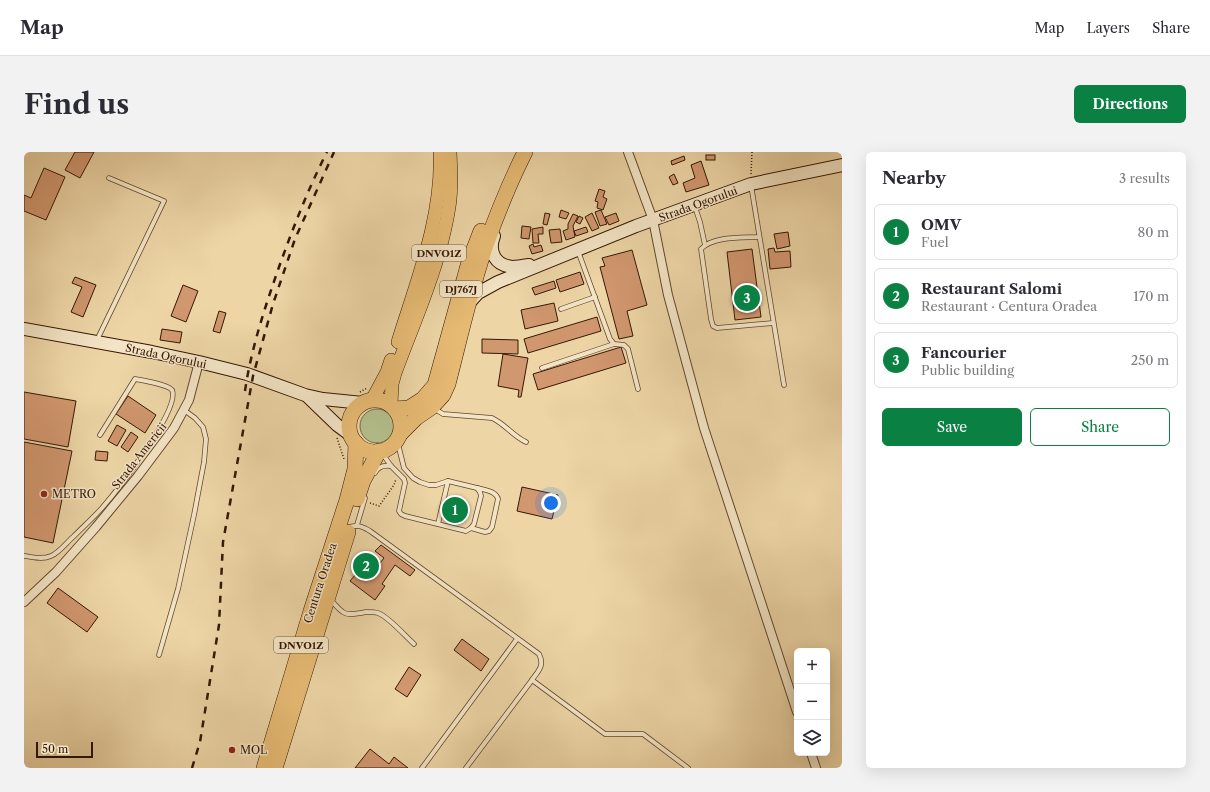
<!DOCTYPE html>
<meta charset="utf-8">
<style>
body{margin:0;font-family:"Libre Caslon Text",serif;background:#f2f2f3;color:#2b2b33}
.controls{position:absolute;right:12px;bottom:12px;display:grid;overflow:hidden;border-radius:6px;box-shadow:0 4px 16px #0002}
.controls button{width:36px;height:36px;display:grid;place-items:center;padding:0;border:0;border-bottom:1px solid #e1e1e2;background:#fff;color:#2b2b33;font:20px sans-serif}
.scale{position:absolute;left:12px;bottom:10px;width:57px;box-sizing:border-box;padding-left:4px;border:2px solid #341705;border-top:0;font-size:11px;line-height:14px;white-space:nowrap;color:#341705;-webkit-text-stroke:3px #f3e4c5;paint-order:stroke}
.you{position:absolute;left:527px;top:351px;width:14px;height:14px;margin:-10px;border:3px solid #fff;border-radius:50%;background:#1a73e8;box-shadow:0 0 0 6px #1a73e833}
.badge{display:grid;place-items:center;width:26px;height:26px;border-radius:50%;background:#0b8043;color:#fff;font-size:13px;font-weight:700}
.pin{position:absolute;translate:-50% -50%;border:2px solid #fff;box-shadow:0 1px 4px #0006}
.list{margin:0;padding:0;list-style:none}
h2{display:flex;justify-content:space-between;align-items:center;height:52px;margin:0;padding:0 16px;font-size:17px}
h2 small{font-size:13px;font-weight:400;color:#7c7c81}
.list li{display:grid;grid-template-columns:26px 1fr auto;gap:12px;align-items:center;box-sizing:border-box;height:56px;margin:0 8px 8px;padding:0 8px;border:1px solid #e1e1e2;border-radius:6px}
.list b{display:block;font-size:15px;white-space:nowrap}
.list p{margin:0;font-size:13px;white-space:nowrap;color:#7c7c81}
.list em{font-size:13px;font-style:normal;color:#7c7c81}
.actions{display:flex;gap:8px;padding:12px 16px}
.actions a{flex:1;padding:9px 0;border:1px solid #0b8043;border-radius:6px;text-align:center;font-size:14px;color:#0b8043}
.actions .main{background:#0b8043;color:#fff}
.icon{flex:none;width:22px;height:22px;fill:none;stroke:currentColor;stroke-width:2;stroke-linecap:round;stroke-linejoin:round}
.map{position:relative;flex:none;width:818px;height:616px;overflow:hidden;border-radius:6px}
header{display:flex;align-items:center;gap:24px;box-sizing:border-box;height:56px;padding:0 20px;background:#fff;border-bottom:1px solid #e1e1e2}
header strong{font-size:19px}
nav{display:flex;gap:22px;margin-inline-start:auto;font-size:14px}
.intro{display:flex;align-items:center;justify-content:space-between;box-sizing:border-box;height:96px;padding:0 24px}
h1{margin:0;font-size:28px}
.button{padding:10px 18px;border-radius:6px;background:#0b8043;color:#fff;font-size:14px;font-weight:700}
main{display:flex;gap:24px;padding:0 24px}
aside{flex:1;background:#fff;border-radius:6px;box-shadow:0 4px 16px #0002}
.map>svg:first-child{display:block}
.green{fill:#b3be8b;stroke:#746a48}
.building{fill:#d1976f;stroke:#341705}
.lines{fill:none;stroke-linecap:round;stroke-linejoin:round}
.lane-casing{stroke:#62462d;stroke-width:5.5}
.street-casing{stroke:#62462d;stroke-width:10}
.secondary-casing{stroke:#341705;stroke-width:14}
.primary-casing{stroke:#341705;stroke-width:14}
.highway-casing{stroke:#341705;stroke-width:16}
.path{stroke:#341705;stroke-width:1.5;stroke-dasharray:1 2;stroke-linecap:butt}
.lane{stroke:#f3e4c5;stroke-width:4}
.street{stroke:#f3e4c5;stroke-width:8}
.secondary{stroke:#f3e4c5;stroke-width:12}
.primary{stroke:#e6ba73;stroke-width:13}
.highway{stroke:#e6ba73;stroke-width:15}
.rail{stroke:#341705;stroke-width:2.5;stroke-dasharray:7 7;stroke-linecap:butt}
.poi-dot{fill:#8f2418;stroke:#f3e4c5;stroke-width:1.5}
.labels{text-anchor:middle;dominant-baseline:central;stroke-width:3;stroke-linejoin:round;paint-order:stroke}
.shield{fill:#f3e4c5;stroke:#6d543f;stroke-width:1}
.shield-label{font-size:10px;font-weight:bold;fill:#341705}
.street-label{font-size:11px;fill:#341705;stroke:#f3e4c5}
.poi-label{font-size:11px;fill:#341705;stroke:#f3e4c5;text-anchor:start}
</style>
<header>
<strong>Map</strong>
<nav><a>Map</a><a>Layers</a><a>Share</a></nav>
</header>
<div class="intro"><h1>Find us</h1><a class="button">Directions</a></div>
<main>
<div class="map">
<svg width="818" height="616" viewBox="0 0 818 616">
<rect width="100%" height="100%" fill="#edd5a6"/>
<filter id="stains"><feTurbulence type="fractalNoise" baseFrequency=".005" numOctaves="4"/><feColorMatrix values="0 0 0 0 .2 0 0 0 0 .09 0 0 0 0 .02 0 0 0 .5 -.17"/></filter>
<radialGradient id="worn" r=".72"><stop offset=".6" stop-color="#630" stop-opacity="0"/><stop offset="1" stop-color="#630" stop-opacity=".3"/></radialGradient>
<circle class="green" cx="353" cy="274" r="17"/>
<g class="building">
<polygon points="51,0 70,0 56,26 41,18"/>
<rect x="682" y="3" width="9" height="5"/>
<polygon points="660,4 661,8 648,13 647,9"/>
<polygon points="677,9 685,33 662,40 659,31 671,26 667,13"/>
<polygon points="20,16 41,25 22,68 0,59 0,43 7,46"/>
<polygon points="650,22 654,31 649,33 645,25"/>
<polygon points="575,37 581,39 579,45 583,47 579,58 573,56 574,50 571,49"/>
<polygon points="537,58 545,61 542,67 535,65"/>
<polygon points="577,58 583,72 576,74 571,60"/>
<polygon points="521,61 526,62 523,73 519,72"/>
<polygon points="568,61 575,76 568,79 561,65"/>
<polygon points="592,61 595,69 585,73 581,65"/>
<polygon points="549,62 554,64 549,74 551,85 542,88 539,79 544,77 544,72"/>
<polygon points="555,64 559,66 556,72 552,70"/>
<polygon points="498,74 507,75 505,87 497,86"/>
<polygon points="519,75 519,82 514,82 515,91 509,91 508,77"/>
<polygon points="562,75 564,80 552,84 550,79"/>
<polygon points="536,77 538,90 527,91 525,78"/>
<polygon points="764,80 766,94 753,97 750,82"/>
<polygon points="509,92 510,95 517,93 519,99 508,102 505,94"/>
<polygon points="750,96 751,100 766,99 767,115 746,117 744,97"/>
<polygon points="728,97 737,165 711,168 703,100"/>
<polygon points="608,98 623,153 603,159 609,184 595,187 576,115 581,114 578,106"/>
<polygon points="556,120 560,132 536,140 532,128"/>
<polygon points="51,125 72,133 59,165 47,160 58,135 48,131"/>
<polygon points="530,129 532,136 511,143 508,136"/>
<polygon points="159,133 174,139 162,170 147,164"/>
<polygon points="530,151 534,169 501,177 497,158"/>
<polygon points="195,159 202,161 196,181 189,179"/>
<polygon points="573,165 577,179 504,201 500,187"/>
<polygon points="138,177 158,180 156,191 136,188"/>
<polygon points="458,187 494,188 494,202 458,201"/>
<polygon points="597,195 602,211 514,238 509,222"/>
<polygon points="479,202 504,206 497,245 494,245 495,238 474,234"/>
<polygon points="0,240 52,249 44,295 0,287"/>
<polygon points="104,244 132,263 121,281 92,262"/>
<polygon points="93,273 102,278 93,294 84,289"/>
<polygon points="107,280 114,285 104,300 97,295"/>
<polygon points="0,290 48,299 29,391 0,385"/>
<polygon points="72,299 84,300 83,309 71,308"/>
<polygon points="498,335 534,343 528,367 493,359"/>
<polygon points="426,347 441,350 437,370 421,367"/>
<polygon points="357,393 391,418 386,424 371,413 358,432 361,434 351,448 326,429 337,416 347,423 360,406 351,399"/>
<polygon points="34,436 74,465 63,480 23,451"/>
<polygon points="438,487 465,507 457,519 430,498"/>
<polygon points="385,515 397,523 383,545 371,537"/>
<polygon points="346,597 365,612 370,605 384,616 331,616"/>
</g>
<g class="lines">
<defs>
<g id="lane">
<polyline points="727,33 760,233"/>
<polyline points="671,55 676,70 681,93"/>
<path d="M735,85c-17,1 -46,-1 -58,12l10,70 2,7 4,2 56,-5"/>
<polyline points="554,99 586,187 590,192 600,193 604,197 614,237"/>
<polyline points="537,157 571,145"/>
<polyline points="73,188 140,49 85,26"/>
<polyline points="518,216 590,192"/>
<path d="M411,257l8,5 49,4c13,6 21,18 34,24"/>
<polyline points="358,301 367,314"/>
<path d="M351,321c3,-7 9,-8 16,-7l13,13 1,4 -6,28 2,3 4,2 61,15 5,-3 3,-4 7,-28 -1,-4 -3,-4 -29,-7 -12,4h-7l-9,-3 -7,-4 -9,-10 -7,-28"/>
<polyline points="414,372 424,329"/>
<polyline points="333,373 341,346"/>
<path d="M325,375c9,-2 13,-1 21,4l169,123c6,12 -1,17 -7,26l-66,88"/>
<path d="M447,376l14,4 4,-1 3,-4 6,-28c-2,-8 -13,-9 -21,-11"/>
<path d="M0,404c9,1 18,4 27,0 8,-3 16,-14 23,-20 9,-9 19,-18 28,-28 14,-16 79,-99 70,-118 -3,-5 -30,-10 -37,-11l-35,56"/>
<path d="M307,448c13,16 15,16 35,12 4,0 9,0 12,1 11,4 27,23 36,31"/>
<polyline points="135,503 154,437 170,363 180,310 182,287 179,275 171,266 160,258"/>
<polyline points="508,528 581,582 619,582 664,616"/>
<polyline points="398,616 493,487"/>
</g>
<g id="street">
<polyline points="604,0 629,68 644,143 680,276 773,560"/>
<polyline points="0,450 32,420 72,375 114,324 150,276 165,248 175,210"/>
<polyline points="787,601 792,616"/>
</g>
<g id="secondary">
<path d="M470,84c-6,16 1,29 18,31 5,0 11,-1 17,-2"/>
<polyline points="445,151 454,141 474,130 612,74 727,32 818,13"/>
<polyline points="0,177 128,200 175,210 223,222 281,243 299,247 339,251"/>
<polyline points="284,245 313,273 328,284"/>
</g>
<g id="primary">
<path d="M374,190c19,-62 45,-125 42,-190"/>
<polyline points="348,248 363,220 367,208"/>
<path d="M367,252l1,-20 3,-11c20,-54 45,-108 54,-166 3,-18 2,-37 1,-55"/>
</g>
<g id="highway">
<circle cx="351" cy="274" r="26"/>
<polyline points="371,257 385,256 399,247 411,233 445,110 457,79"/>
<path d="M376,282l16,-16 16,-11 11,-12 5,-11c12,-46 22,-93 38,-139 11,-31 24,-63 39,-93"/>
<polyline points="333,347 339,329 355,299"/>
<polyline points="240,616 287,459 323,348 331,317 332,291"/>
<polyline points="251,616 324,380"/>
</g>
</defs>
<use href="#lane" class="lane-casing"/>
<use href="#street" class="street-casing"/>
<use href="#secondary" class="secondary-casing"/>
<use href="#primary" class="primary-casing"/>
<use href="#highway" class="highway-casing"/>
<g class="path">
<polyline points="727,22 728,0"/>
<polyline points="336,240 343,236"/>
<polyline points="313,286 320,307"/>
<polyline points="346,351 355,354 370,333 372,327"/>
</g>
<use href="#lane" class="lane"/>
<use href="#street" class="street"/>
<use href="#secondary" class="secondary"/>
<use href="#primary" class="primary"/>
<use href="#highway" class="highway"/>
<g class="rail">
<path d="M221,239c6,-42 20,-84 34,-124 14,-39 29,-78 48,-115"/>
<polyline points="168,616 176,590 195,473 199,390 229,224 249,152 271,87 310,0"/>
</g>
</g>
<g class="poi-dot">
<circle cx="20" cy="342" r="4"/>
<circle cx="208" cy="598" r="4"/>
</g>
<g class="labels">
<g class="shield">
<rect x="388" y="93" width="54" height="16" rx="3"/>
<rect x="416" y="129" width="42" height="16" rx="3"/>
<rect x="250" y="485" width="54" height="16" rx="3"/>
</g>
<g class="shield-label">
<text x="415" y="101">DNVO1Z</text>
<text x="437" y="137">DJ767J</text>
<text x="277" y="493">DNVO1Z</text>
</g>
<g class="street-label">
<text transform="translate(674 52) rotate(-20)">Strada Ogorului</text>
<text transform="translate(142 204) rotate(12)">Strada Ogorului</text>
<text transform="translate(115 304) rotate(-52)">Strada Americii</text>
<text transform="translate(296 431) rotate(-72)">Centura Oradea</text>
</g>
<g class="poi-label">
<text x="28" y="342">METRO</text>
<text x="216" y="598">MOL</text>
</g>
</g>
<rect width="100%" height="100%" filter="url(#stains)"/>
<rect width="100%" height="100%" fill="url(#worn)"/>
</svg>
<div class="controls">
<button>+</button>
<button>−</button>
<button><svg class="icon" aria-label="layers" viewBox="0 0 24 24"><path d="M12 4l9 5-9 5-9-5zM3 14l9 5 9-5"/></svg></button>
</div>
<div class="scale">50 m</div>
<div class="you"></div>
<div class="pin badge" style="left:431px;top:358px">1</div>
<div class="pin badge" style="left:342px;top:414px">2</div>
<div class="pin badge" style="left:723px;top:146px">3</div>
</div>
<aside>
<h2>Nearby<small>3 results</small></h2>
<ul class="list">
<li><span class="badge">1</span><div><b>OMV</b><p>Fuel</p></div><em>80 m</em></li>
<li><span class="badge">2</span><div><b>Restaurant Salomi</b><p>Restaurant · Centura Oradea</p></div><em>170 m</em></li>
<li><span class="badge">3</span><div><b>Fancourier</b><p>Public building</p></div><em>250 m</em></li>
</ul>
<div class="actions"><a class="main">Save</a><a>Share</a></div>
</aside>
</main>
